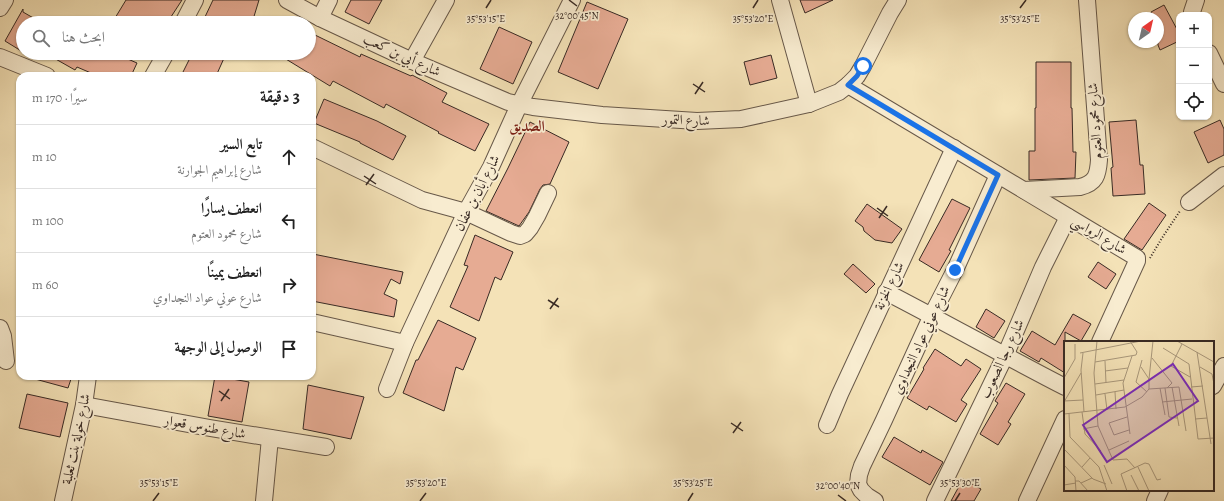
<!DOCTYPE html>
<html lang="ar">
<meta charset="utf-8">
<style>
body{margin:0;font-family:Alegreya,Amiri,serif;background:#f2f2f2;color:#222;direction:rtl}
.controls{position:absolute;right:12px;top:12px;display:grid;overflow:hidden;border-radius:8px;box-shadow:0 1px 3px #0004}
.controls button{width:36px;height:36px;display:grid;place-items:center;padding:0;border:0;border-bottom:1px solid #e0e0e0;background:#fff;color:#222;font:20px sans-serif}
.compass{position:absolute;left:1128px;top:12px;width:36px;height:36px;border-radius:50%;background:#fff;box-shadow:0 1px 3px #0004;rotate:34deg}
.stop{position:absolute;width:12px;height:12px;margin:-9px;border:3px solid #1a73e8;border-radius:50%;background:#fff}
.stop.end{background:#1a73e8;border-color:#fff;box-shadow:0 1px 4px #0008}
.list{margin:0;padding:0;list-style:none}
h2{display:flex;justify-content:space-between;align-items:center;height:52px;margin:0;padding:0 16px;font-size:17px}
h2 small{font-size:13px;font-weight:400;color:#767676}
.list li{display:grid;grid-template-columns:26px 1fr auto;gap:12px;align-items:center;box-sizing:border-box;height:64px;padding:0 16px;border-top:1px solid #e0e0e0}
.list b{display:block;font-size:15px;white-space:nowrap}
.list p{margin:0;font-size:13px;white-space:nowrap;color:#767676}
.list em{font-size:13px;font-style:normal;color:#767676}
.icon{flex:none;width:22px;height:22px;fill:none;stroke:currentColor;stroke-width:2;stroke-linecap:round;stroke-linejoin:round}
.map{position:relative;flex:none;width:1224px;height:501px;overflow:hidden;direction:ltr}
.search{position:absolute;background:#fff;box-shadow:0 1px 3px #0004;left:16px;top:16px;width:300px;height:44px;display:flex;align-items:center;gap:10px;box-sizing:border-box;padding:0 14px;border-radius:22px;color:#767676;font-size:15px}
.panel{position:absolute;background:#fff;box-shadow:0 1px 3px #0004;left:16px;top:72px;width:300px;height:308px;border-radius:12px;direction:rtl}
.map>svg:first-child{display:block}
.building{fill:#e6ab93;stroke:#382a24}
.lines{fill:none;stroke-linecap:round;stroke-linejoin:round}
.minor-casing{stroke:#675849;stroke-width:18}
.path{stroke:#382a24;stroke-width:2;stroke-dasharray:1 2;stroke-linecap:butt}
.minor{stroke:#f8ecd0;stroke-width:16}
.route{stroke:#1a73e8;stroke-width:5}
.ticks{fill:none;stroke:#382a24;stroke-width:1.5}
.labels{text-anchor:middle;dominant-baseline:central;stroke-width:3.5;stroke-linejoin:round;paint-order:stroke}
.street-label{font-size:14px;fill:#382a24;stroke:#f8ecd0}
.neighbourhood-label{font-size:15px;font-weight:bold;fill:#7a1f14;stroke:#f8ecd0}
.inset-road{fill:none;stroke:#a9987c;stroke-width:1}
.view{fill:#7b2cbf;fill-opacity:0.15;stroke:#7b2cbf;stroke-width:2}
.inset-edge{fill:none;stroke:#382a24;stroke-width:2}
.ticks-label{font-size:10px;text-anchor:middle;fill:#382a24;stroke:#f8ecd0;stroke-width:3.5;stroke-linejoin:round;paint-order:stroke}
</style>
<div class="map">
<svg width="1224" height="501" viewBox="0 0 1224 501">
<rect width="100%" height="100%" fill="#f4e2b7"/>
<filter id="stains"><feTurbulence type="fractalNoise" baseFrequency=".005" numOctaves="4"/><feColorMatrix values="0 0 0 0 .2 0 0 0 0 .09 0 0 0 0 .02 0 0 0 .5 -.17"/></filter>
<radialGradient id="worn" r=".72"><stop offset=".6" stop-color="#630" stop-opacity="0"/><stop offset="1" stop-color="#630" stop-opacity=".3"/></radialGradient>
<g class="building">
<polygon points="126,0 182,0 167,23 112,23"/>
<polygon points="213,0 259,0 252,23 212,23 204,19"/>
<polygon points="351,0 382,0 369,24 345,12"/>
<polygon points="800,0 833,0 805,13"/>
<polygon points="587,2 628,19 598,89 558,72"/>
<polygon points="1164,5 1179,33 1179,41 1160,50 1158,45 1158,18 1154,18 1151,12"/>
<polygon points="23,9 23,12 42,23 23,23 23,52 5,41"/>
<polygon points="499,27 532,42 513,84 480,69"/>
<polygon points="315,35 360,57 361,54 411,76 412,75 447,93 442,102 489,124 475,151 438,133 439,132 386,104 384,108 333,81 330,86 276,53 309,53 309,44"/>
<polygon points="45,53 114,53 137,63 131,76 98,76 77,67 75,70"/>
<polygon points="195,53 219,53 225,56 216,76 181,76 190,58 193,59"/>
<polygon points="771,55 777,78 750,85 744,62"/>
<polygon points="1036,62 1071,62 1071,108 1072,108 1073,152 1076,152 1075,178 1029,180 1029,151 1035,151 1035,108 1036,108"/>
<polygon points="324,99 377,121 406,136 393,160 360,143 360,142 314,123"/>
<polygon points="1136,120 1140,165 1143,165 1145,194 1113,196 1111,168 1113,167 1109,122"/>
<polygon points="1220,120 1224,129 1224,155 1208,163 1194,132"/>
<polygon points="530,122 569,142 550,184 543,185 540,189 529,212 519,226 486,211 508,168"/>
<polygon points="952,199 970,208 949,250 951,251 939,272 919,260"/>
<polygon points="1149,203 1166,215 1142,250 1124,239"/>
<polygon points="867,204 902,229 892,243 875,240 864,231 863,227 855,221"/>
<polygon points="475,235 513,252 501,280 495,277 479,321 450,307 468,266 464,265"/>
<polygon points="313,254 403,272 400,284 391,279 384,294 397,300 394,317 312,301 312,261"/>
<polygon points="1098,262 1116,274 1106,289 1088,277"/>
<polygon points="853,264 875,284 866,293 844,274"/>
<polygon points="986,309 1005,321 994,338 976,327"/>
<polygon points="1073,314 1091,324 1081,341 1065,332 1065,373 1041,358 1039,362 1020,351 1032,331 1055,345"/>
<polygon points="438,320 476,338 463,370 456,367 444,411 403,393 416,360 418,360"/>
<polygon points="935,349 961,366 966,359 981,369 961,400 967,404 956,422 929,406 927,410 907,398 924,369 923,368"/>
<polygon points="35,376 72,376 68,388 35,379"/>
<polygon points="215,376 249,382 242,422 208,416"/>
<polygon points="1006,383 1025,394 1008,422 1011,424 998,445 980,434 998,403 995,401"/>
<polygon points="308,385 364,397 351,439 303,429"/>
<polygon points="27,394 68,403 60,437 19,428"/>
<polygon points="894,437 921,453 922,450 943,462 930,485 882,457"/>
<polygon points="963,479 981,489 974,501 951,501"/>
</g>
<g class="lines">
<defs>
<g id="minor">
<polyline points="287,0 320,18 412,61 508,102 533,107 602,115 697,121 741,119 809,104 839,92 848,85 857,76 863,66 890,13 898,0"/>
<polyline points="780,0 809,104"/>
<polyline points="0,8 5,0"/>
<polyline points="1193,15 1192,12 1196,0"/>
<polyline points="320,18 329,0"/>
<polyline points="183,23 195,0"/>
<polyline points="1209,53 1224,84"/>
<polyline points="0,57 47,76"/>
<polyline points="412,61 446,0"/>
<polyline points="153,76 166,53"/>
<polyline points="848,85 1137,258 1137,261 1100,342"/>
<polyline points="312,147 422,200 466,212 511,233 520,236 525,234 530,228 537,216 548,193"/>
<path d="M1024,190l56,-3c16,-4 18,-12 19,-27l-12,-160"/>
<polyline points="1189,202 1224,175"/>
<path d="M886,292c60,31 119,64 179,95"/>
<polyline points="312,322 405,343"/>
<polyline points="0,328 3,336 6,361"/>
<polyline points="1213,386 1224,366"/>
<polyline points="387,389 405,343 466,212 491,167 519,105 572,0"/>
<polyline points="84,405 210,428 326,447"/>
<polyline points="827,425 840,394 954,148"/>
<polyline points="63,501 84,405 88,376"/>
<polyline points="264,501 270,438"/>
<polyline points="875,501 867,496 861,490 858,484 859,475 862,466 884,420 932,315 955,270 998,175"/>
<polyline points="935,501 1005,356 1043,267 1068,217"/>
<polyline points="1027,501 1065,419"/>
<polyline points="1155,501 1160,490"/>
</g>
</defs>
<use href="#minor" class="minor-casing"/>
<polyline class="path" points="1150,258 1162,238 1180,211"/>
<use href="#minor" class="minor"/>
</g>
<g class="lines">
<polyline class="route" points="863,66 857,76 848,85 998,175 955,270"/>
</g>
<path class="ticks" d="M569,0l8,6M486,8l5,-8M753,8l5,-8M1020,8l6,-8M693,84l12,8M695,94l8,-12M364,176l12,8M366,185l8,-11M877,208l11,8M879,218l8,-12M548,300l11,7M550,309l8,-11M219,391l11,8M221,401l8,-12M731,423l12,8M733,433l8,-11M838,495l8,6M153,501l6,-8M420,501l6,-8M688,501l5,-8M955,501l5,-8"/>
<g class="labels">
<g class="street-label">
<text transform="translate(402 55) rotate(25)">شارع أبي بن كعب</text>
<text transform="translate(686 120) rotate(2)">شارع التمور</text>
<text transform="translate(1095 121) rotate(-94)">شارع محمود العتوم</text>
<text transform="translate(477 193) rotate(-63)">شارع أبان بن عفان</text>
<text transform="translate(1099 235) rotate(31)">شارع الرواسي</text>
<text transform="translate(889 286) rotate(-65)">شارع الخزنة</text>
<text transform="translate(921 340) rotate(-65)">شارع عوني عواد النجداوي</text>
<text transform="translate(1002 359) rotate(-65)">شارع رجا الصعوب</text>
<text transform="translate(205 427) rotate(10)">شارع طنوس قعوار</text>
<text transform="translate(76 439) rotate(-78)">شارع خولة بنت ثعلبة</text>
</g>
<g class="neighbourhood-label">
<text x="527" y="126">الصديق</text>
</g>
</g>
<g transform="translate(1064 341)">
<rect width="150" height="150" fill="#f4e2b7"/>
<path class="inset-road" d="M33,0l-3,32 4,53 15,34 14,-1 8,9M113,0l37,21M118,3l-11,22 19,11M99,7l26,16 9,75 16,-1M133,11l14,92M16,12l61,-12M19,12l-2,17 3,42M88,17l20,25 -5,5M78,19l-6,22 11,10M41,20l1,22M31,21l41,-7 1,-3 -7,-11M77,26l8,12v10M136,26l12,7 2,10M41,30l23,-3M0,37l11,-19v-15M85,38l4,-38M31,43l29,-4M108,46l7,39M127,46l12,-1M96,47l5,27M101,47l4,29 8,1M85,48l30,-2 7,44M51,51l1,17M41,53l2,16M32,54l28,-5M0,60l19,-1M0,61l17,-29M98,61l30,-3M18,71l3,22 16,17M5,72l1,24 29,30 8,24M0,73l61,-7 17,-10 7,-8M63,76l-18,6 5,12 15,-5M131,78l12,-1M19,88l15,-3M66,93l-7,-51 9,-27M0,108l29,30 13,5M45,109l20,-9M0,124l11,12 1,14M40,124l8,19M18,126l8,-9M74,126l11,24M67,134l8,16M11,140h4l9,10M17,142l11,-5M0,144l12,-2M63,150l-6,-17 24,-11 4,1 8,16 4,-1"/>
<path class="view" d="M109,23l25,37 -91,61 -24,-37z"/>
<rect width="150" height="150" class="inset-edge"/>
</g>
<g class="ticks-label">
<text x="577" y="19">32°00'45"N</text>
<text x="486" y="22">35°53'15"E</text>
<text x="753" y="22">35°53'20"E</text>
<text x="1020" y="22">35°53'25"E</text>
<text x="159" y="486">35°53'15"E</text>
<text x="426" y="486">35°53'20"E</text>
<text x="693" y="486">35°53'25"E</text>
<text x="960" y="486">35°53'30"E</text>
<text x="838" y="489">32°00'40"N</text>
</g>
<rect width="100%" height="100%" filter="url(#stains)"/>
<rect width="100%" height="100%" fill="url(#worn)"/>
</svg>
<div class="controls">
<button>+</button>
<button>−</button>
<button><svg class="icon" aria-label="locate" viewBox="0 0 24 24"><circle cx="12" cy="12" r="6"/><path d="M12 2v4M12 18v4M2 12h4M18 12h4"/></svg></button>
</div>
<svg class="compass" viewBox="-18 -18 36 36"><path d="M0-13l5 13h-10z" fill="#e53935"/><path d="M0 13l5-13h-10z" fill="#767676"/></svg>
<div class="stop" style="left:863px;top:66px"></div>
<div class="stop end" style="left:955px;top:270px"></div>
<div class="search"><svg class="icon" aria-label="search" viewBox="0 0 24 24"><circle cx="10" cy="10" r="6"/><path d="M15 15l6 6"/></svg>ابحث هنا</div>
<section class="panel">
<h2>3 دقيقة<small>سيرًا · 170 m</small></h2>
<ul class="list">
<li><svg class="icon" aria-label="ahead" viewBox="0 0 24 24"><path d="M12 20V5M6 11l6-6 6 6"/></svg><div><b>تابع السير</b><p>شارع إبراهيم الجوارنة</p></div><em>10 m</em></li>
<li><svg class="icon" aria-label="left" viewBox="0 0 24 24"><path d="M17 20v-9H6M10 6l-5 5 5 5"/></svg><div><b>انعطف يسارًا</b><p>شارع محمود العتوم</p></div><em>100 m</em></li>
<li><svg class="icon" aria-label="right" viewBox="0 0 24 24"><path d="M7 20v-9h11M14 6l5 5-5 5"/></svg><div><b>انعطف يمينًا</b><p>شارع عوني عواد النجداوي</p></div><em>60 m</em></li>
<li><svg class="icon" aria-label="arrive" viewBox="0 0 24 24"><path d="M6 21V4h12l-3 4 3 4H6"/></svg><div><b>الوصول إلى الوجهة</b></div></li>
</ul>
</section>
</div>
